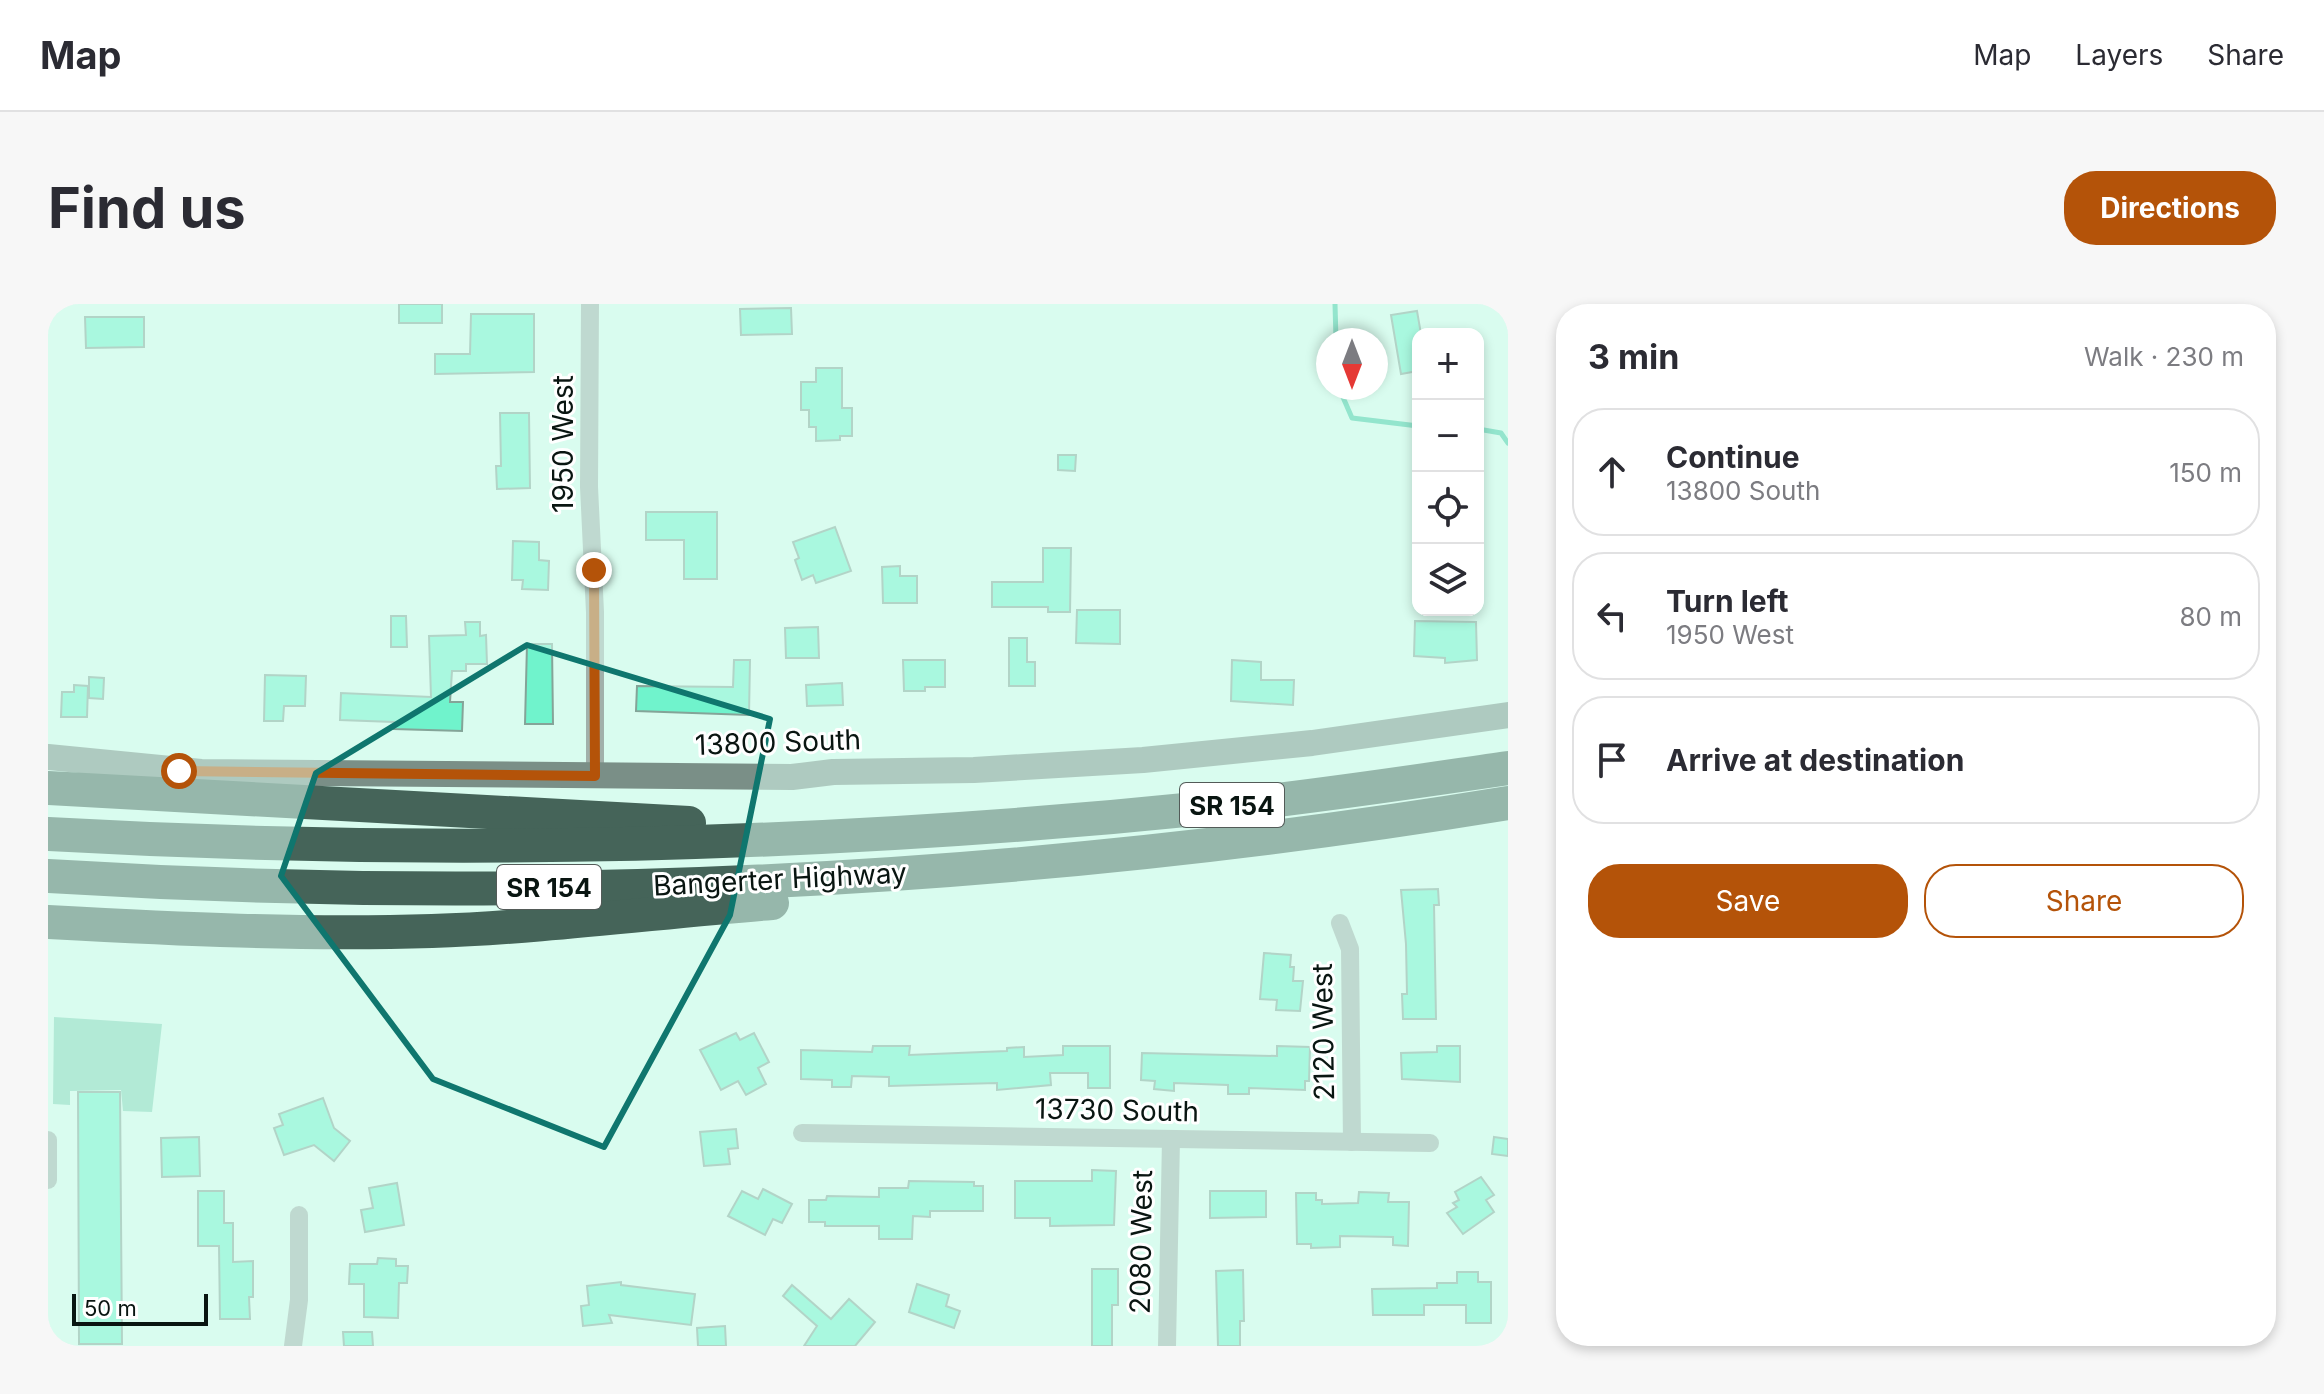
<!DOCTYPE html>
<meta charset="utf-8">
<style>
body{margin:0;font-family:Inter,sans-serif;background:#f7f7f7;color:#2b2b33}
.controls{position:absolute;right:24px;top:24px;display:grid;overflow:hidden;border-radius:16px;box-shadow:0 4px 12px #0003}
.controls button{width:72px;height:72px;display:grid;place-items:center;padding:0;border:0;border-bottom:2px solid #e1e1e2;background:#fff;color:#2b2b33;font:40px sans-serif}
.compass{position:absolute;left:1268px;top:24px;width:72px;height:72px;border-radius:50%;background:#fff;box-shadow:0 4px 12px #0003;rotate:180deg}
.scale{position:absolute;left:24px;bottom:20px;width:136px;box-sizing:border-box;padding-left:8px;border:4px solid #091511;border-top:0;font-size:22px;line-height:28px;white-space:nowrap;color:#091511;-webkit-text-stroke:6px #fff;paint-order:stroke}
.stop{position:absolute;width:24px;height:24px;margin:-18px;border:6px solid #b45309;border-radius:50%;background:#fff}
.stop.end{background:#b45309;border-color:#fff;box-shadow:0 2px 8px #0008}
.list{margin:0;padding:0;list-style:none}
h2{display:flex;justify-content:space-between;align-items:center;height:104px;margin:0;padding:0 32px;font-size:34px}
h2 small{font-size:26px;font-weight:400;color:#7c7c81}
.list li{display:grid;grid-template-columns:52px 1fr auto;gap:24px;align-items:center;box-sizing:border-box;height:128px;margin:0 16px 16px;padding:0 16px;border:2px solid #e1e1e2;border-radius:32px}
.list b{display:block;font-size:30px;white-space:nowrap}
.list p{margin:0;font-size:26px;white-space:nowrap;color:#7c7c81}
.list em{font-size:26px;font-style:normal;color:#7c7c81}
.actions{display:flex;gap:16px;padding:24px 32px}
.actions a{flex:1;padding:18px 0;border:2px solid #b45309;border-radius:32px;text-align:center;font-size:28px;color:#b45309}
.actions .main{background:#b45309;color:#fff}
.icon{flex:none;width:44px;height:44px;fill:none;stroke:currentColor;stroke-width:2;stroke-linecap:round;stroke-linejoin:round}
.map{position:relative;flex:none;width:1460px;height:1042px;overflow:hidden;border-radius:32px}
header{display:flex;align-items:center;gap:48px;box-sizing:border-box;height:112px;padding:0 40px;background:#fff;border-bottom:2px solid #e1e1e2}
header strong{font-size:38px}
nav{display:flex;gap:44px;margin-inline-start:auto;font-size:28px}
.intro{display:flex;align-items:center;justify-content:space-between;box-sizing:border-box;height:192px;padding:0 48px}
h1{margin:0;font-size:56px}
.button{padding:20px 36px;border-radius:32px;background:#b45309;color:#fff;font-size:28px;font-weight:700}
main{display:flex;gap:48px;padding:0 48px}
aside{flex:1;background:#fff;border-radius:32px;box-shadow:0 4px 12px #0003}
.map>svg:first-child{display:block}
.green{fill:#84d4b9}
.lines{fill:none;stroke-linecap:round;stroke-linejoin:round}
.stream{stroke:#3fc9a4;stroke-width:5}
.building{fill:#70f3cc;stroke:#84a498;stroke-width:2}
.street{stroke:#a1b0aa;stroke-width:18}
.secondary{stroke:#7a8f87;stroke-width:26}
.highway{stroke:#456459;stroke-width:34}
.route{stroke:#b45309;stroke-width:10}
.marked{fill:none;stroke:#0f766e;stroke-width:6;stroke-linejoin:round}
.labels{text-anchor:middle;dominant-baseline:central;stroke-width:6;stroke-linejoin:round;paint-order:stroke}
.shield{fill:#fff;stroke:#535b58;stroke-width:2}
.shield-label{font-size:26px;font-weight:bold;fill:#091511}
.street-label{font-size:28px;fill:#091511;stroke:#fff}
</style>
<header>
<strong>Map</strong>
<nav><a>Map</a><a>Layers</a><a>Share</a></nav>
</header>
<div class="intro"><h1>Find us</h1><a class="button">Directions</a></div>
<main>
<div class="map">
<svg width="1460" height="1042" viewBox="0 0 1460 1042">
<rect width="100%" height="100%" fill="#d9fcef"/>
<polygon class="green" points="6,713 114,720 104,808 75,807 73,786 22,787 22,801 5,800"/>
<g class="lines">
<g class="stream">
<polyline points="1287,0 1288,36"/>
<polyline points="1291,84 1304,114 1370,122"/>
<polyline points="1430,125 1453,129 1460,139"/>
</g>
</g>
<g class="building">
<rect x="351" y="0" width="43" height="19"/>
<polygon points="743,4 744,30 693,31 692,5"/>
<polygon points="1369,7 1373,30 1370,30 1370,67 1353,70 1343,11"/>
<polygon points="423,10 486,10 486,68 387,70 387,50 422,50"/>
<polygon points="37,13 96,13 96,43 38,44"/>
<polygon points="768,64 794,64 794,104 804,104 804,132 792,132 792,136 768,137 768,123 761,123 761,106 753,106 753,78 768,78"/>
<polygon points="452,109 481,109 482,184 449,185 448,162 453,162"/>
<polygon points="1010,151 1028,151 1027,167 1010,166"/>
<polygon points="598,208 669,208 669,275 636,275 636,236 598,236"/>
<polygon points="787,223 803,267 768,279 765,271 754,276 747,256 751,254 745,238"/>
<polygon points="465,237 491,238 491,256 501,257 500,286 474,285 475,276 464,276"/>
<polygon points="995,244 1023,244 1022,308 1000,308 1000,303 944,303 944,278 995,278"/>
<polygon points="852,262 852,272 869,272 869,299 835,299 834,263"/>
<polygon points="1029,306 1072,306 1072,340 1028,339"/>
<polygon points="343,312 358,312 359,343 343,343"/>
<polygon points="1367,317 1428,318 1429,356 1397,359 1397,354 1366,352"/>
<polygon points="417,318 432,318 432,332 438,331 439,360 418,360 418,367 404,367 402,398 415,398 414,427 346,425 346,418 292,416 293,389 383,393 381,332 418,331"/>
<polygon points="770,323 771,354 738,354 737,324"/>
<polygon points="961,334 979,334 979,358 987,358 987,382 961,382"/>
<polygon points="479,340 504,340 505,420 477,420"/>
<polygon points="686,356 702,356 701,411 588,407 589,382 685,383"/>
<polygon points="855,356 897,356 897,383 877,383 877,387 856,387"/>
<polygon points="1184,356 1213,358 1213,376 1246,376 1245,401 1183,397"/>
<polygon points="217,371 258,372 257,402 236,402 235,417 216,417"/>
<polygon points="41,373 56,374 55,395 41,394"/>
<polygon points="794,379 795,401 759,402 758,381"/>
<polygon points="26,381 40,382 39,413 13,413 14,388 26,388"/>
<polygon points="1390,585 1391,601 1386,601 1388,715 1355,715 1354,690 1359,690 1358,640 1353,586"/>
<polygon points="1216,649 1243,651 1242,663 1246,663 1245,677 1255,677 1252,707 1228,706 1229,696 1212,695"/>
<polygon points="688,729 692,736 706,729 721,758 710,764 718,780 698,791 690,777 673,786 652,746"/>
<polygon points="825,742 862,742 861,751 959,747 959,744 976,743 976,753 1015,751 1015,742 1062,742 1062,784 1040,784 1040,769 1002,769 1003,781 949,786 949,779 841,782 841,773 804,772 803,783 784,783 784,776 753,775 753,746 824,748"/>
<polygon points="1229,742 1262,743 1261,777 1257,777 1257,786 1201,784 1201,790 1180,790 1180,781 1126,779 1126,787 1106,785 1107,777 1093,776 1094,749 1229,752"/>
<polygon points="1389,742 1412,742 1412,778 1354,775 1353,749 1389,748"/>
<polygon points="30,788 72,788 74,1040 31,1040"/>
<polygon points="275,794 286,824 302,837 286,857 266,841 236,851 226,824 235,821 231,810"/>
<polygon points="688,825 690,844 680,845 682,860 656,862 652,828"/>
<polygon points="151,833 152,872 114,873 113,834"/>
<polygon points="1446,833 1460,835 1460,852 1444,850"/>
<polygon points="1044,866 1068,867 1066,921 1002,922 1002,914 967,914 967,877 1044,877"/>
<polygon points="1433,873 1446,891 1438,896 1446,908 1415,930 1399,909 1409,903 1405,899 1411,896 1407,888"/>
<polygon points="861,877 926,878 926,882 935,882 935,907 882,907 882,913 865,912 864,935 831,935 831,922 777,922 777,918 761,918 761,896 778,896 779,892 831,893 831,884 860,884"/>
<polygon points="349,879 356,921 317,928 313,906 325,904 321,884"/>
<polygon points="715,885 744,900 734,919 725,915 717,931 680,912 694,887 710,895"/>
<polygon points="150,887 176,887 176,919 185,919 185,958 205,957 205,993 201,993 202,1015 172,1015 171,942 150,942"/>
<polygon points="1162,887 1218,887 1218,913 1162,914"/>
<polygon points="1311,888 1341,889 1340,898 1361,898 1360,942 1345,941 1345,933 1292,932 1292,943 1263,944 1263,940 1249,940 1248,889 1268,889 1268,896 1274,896 1274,900 1310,899"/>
<polygon points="330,954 348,955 348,962 360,962 359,979 351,979 350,1014 316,1013 316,980 301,980 302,960 329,960"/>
<polygon points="1044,965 1070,965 1070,1001 1064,1001 1064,1042 1044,1042"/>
<polygon points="1195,966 1196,1017 1192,1017 1192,1042 1170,1042 1168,967"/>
<polygon points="1409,968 1430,968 1430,978 1443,978 1443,1019 1418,1019 1418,1001 1376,1001 1376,1011 1325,1011 1324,985 1389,984 1389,979 1409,979"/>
<polygon points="573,978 573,981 647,990 643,1021 561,1011 564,1019 535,1022 533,1002 541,1001 539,982"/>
<polygon points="869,980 901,991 898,1002 912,1007 906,1024 861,1008"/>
<polygon points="744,981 783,1015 801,995 827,1018 807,1042 756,1042 769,1022 735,992"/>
<polygon points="677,1022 678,1042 650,1042 649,1024"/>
<polygon points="295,1028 324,1028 325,1042 296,1042"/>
</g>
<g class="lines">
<g class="street">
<polyline points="542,0 541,183 547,308 547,472"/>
<polyline points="1292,619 1302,645 1304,838"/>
<polyline points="754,829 1382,839"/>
<polyline points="0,836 0,876"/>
<polyline points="245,1042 251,996 251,911"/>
<polyline points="1119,1042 1123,835"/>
</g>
<polyline class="secondary" points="0,453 153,468 744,473 785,468 926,466 1095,456 1264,439 1460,411"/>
<g class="highway">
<polyline points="0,484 641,519"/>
<path d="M0,530c389,22 780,13 1168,-27 98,-10 195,-25 292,-39"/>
<path d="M0,572c487,30 978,6 1460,-73"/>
<path d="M0,618c128,7 255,13 384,9 113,-4 226,-19 340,-28"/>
</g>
</g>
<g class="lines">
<polyline class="route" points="131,467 547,472 546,266"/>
</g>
<path d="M0 0H1460V1042H0ZM479,341l243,74 -40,196 -126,232 -171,-68 -152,-203 35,-103z" fill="#d9fcef" fill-opacity=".55" fill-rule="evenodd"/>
<path class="marked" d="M479,341l243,74 -40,196 -126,232 -171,-68 -152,-203 35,-103z"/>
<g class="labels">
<g class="shield">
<rect x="1132" y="479" width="104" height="44" rx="6"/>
<rect x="449" y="561" width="104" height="44" rx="6"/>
</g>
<g class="shield-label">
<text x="1184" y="501">SR 154</text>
<text x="501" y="583">SR 154</text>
</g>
<g class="street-label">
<text transform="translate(515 140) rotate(-90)">1950 West</text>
<text transform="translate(730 438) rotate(-2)">13800 South</text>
<text transform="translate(732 575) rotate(-3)">Bangerter Highway</text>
<text transform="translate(1275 728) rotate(-91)">2120 West</text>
<text transform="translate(1069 806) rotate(1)">13730 South</text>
<text transform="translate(1093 938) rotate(-89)">2080 West</text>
</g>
</g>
</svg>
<div class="controls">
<button>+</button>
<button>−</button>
<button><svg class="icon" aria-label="locate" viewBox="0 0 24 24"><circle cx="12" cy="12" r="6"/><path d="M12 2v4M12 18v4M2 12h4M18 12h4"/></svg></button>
<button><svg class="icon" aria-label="layers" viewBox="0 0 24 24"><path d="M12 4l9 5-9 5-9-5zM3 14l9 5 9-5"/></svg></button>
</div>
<svg class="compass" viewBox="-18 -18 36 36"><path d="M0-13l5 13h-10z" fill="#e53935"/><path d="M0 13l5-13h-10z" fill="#7c7c81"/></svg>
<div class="scale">50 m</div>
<div class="stop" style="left:131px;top:467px"></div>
<div class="stop end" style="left:546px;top:266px"></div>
</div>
<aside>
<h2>3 min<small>Walk · 230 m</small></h2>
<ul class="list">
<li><svg class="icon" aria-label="ahead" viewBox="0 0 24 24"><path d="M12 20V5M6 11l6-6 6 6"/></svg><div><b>Continue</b><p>13800 South</p></div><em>150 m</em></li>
<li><svg class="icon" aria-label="left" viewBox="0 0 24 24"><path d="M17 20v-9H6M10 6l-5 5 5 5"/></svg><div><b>Turn left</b><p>1950 West</p></div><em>80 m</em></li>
<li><svg class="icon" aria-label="arrive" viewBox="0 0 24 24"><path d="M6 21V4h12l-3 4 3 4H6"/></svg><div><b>Arrive at destination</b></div></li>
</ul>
<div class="actions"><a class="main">Save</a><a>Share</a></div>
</aside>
</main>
